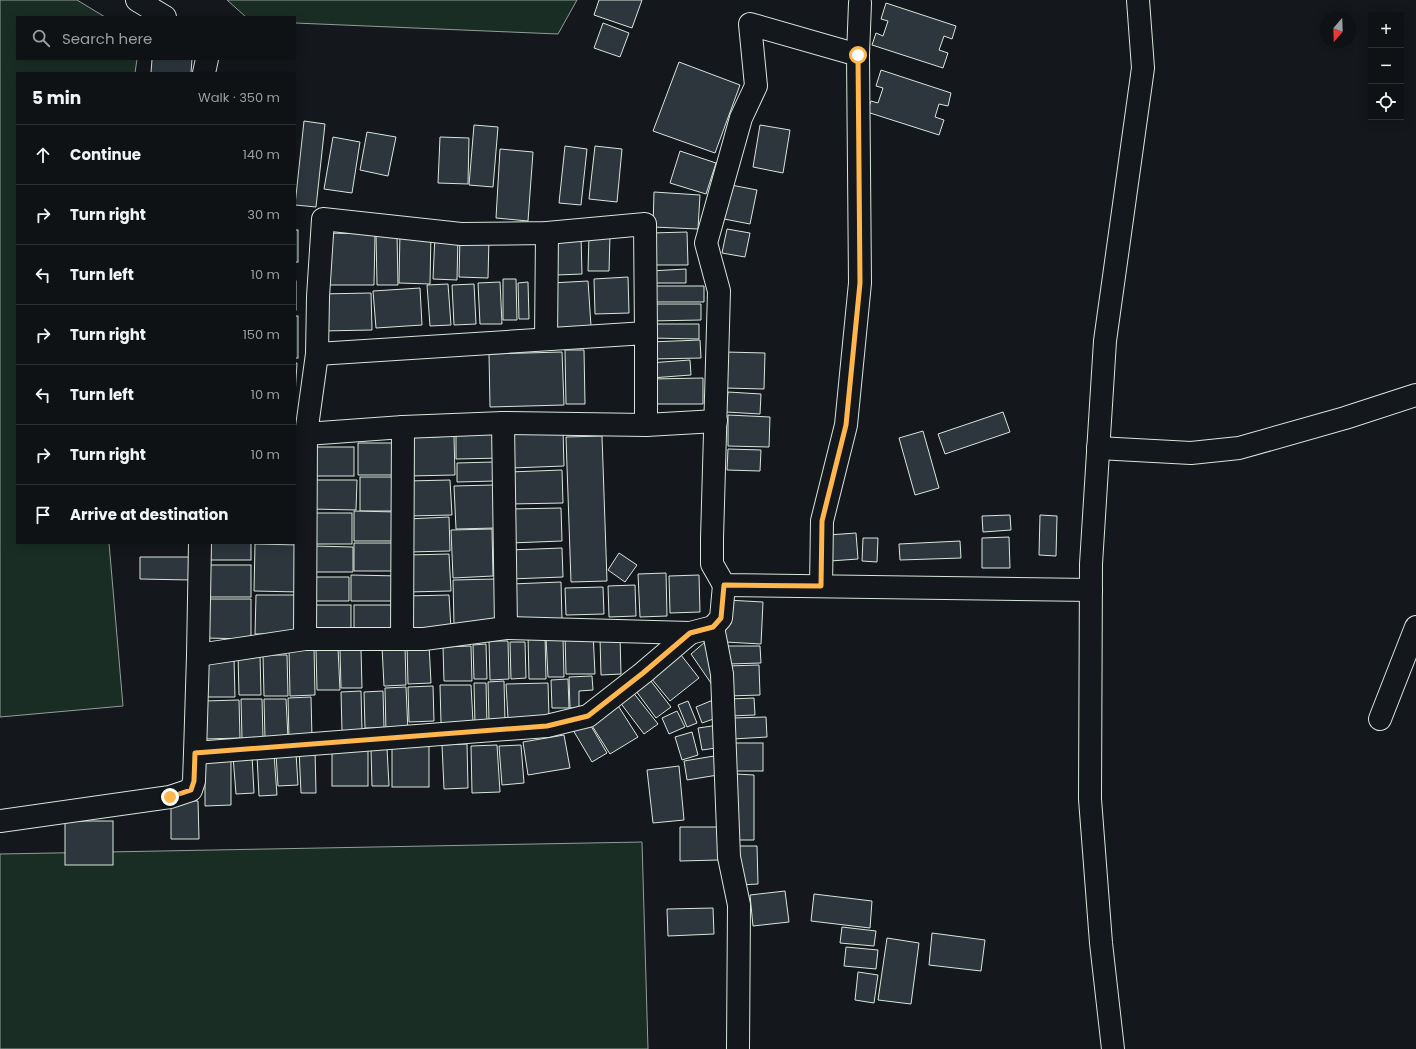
<!DOCTYPE html>
<meta charset="utf-8">
<style>
body{margin:0;font-family:Poppins,sans-serif;background:#1d2022;color:#f1f3f6}
.controls{position:absolute;right:12px;top:12px;display:grid;overflow:hidden;border-radius:0px;box-shadow:0 2px 10px #0003}
.controls button{width:36px;height:36px;display:grid;place-items:center;padding:0;border:0;border-bottom:1px solid #2f3234;background:#0f1215;color:#f1f3f6;font:20px sans-serif}
.compass{position:absolute;left:1320px;top:12px;width:36px;height:36px;border-radius:50%;background:#0f1215;box-shadow:0 2px 10px #0003;rotate:199deg}
.stop{position:absolute;width:12px;height:12px;margin:-9px;border:3px solid #ffb74d;border-radius:50%;background:#fff}
.stop.end{background:#ffb74d;border-color:#fff;box-shadow:0 1px 4px #0008}
.list{margin:0;padding:0;list-style:none}
h2{display:flex;justify-content:space-between;align-items:center;height:52px;margin:0;padding:0 16px;font-size:17px}
h2 small{font-size:13px;font-weight:400;color:#9b9ea0}
.list li{display:grid;grid-template-columns:26px 1fr auto;gap:12px;align-items:center;box-sizing:border-box;height:60px;padding:0 16px;border-top:1px solid #2f3234}
.list b{display:block;font-size:15px;white-space:nowrap}
.list em{font-size:13px;font-style:normal;color:#9b9ea0}
.icon{flex:none;width:22px;height:22px;fill:none;stroke:currentColor;stroke-width:2;stroke-linecap:round;stroke-linejoin:round}
.map{position:relative;flex:none;width:1416px;height:1049px;overflow:hidden}
.search{position:absolute;background:#0f1215;box-shadow:0 2px 10px #0003;left:16px;top:16px;width:280px;height:44px;display:flex;align-items:center;gap:10px;box-sizing:border-box;padding:0 14px;border-radius:0px;color:#9b9ea0;font-size:15px}
.panel{position:absolute;background:#0f1215;box-shadow:0 2px 10px #0003;left:16px;top:72px;width:280px;height:472px;border-radius:0px}
.map>svg:first-child{display:block}
.green{fill:#1a2d24;stroke:#939e99}
.building{fill:#2c363c;stroke:#d8e6dc}
.lines{fill:none;stroke-linecap:round;stroke-linejoin:round}
.street-casing{stroke:#d8e6dc;stroke-width:24}
.secondary-casing{stroke:#d8e6dc;stroke-width:24}
.street{stroke:#14181c;stroke-width:22}
.secondary{stroke:#14181c;stroke-width:22}
.route{stroke:#ffb74d;stroke-width:5}
</style>
<div class="map">
<svg width="1416" height="1049" viewBox="0 0 1416 1049">
<rect width="100%" height="100%" fill="#14181c"/>
<g class="green">
<polygon points="0,0 77,0 105,17 17,17 17,59 137,59 135,73 17,73 17,543 109,543 123,706 0,717"/>
<polygon points="227,0 577,0 558,34 295,23 295,17 246,17"/>
<polygon points="642,842 648,1049 0,1049 0,854"/>
</g>
<g class="building">
<polygon points="599,0 642,0 632,28 594,15"/>
<polygon points="886,3 956,26 952,39 944,36 939,50 948,53 943,68 872,45 876,33 883,36 888,21 881,19"/>
<polygon points="603,23 629,33 620,57 594,48"/>
<polygon points="152,59 192,59 191,73 151,73"/>
<polygon points="679,62 740,85 715,153 653,131"/>
<polygon points="881,70 951,93 948,106 939,104 935,117 944,120 939,135 867,112 871,101 878,103 883,88 876,86"/>
<polygon points="304,121 325,124 316,207 295,205"/>
<polygon points="474,125 498,127 493,187 469,185"/>
<polygon points="760,125 790,130 783,173 753,167"/>
<polygon points="367,132 396,137 388,176 360,170"/>
<polygon points="333,137 360,142 352,193 324,189"/>
<polygon points="440,137 469,138 468,184 438,183"/>
<polygon points="565,146 587,149 581,205 559,203"/>
<polygon points="595,146 622,149 617,202 589,199"/>
<polygon points="500,149 533,152 528,221 496,218"/>
<polygon points="680,151 716,163 706,194 670,183"/>
<polygon points="726,184 757,190 750,224 719,218"/>
<polygon points="654,192 700,195 698,229 653,227"/>
<polygon points="727,229 750,233 745,257 722,253"/>
<rect x="295" y="230" width="3" height="32"/>
<polygon points="400,232 431,233 430,284 399,283"/>
<polygon points="687,232 688,265 652,265 651,233"/>
<polygon points="325,233 375,234 374,285 324,285"/>
<polygon points="376,233 397,233 398,285 377,285"/>
<polygon points="435,235 458,236 457,280 433,279"/>
<polygon points="589,235 610,235 609,271 588,271"/>
<polygon points="555,236 581,236 582,274 556,275"/>
<polygon points="460,237 489,238 488,278 459,277"/>
<polygon points="686,269 686,283 650,283 650,271"/>
<polygon points="628,277 629,313 595,314 594,279"/>
<polygon points="503,279 516,279 517,320 503,320"/>
<rect x="295" y="281" width="1" height="29"/>
<polygon points="588,281 591,326 554,328 551,283"/>
<polygon points="500,282 502,324 480,324 478,283"/>
<polygon points="528,282 529,319 519,319 518,283"/>
<polygon points="448,284 451,325 430,326 427,285"/>
<polygon points="474,284 476,324 454,325 452,285"/>
<polygon points="649,286 704,286 704,302 650,302"/>
<polygon points="420,288 422,325 376,328 373,291"/>
<polygon points="371,293 372,330 321,331 320,294"/>
<polygon points="649,304 701,304 701,320 649,321"/>
<rect x="295" y="316" width="3" height="42"/>
<polygon points="650,324 699,324 699,339 650,338"/>
<polygon points="700,340 701,358 651,359 650,342"/>
<polygon points="565,350 584,350 585,404 566,404"/>
<polygon points="562,352 564,405 490,407 489,354"/>
<polygon points="726,352 765,353 764,389 725,388"/>
<polygon points="690,360 691,375 651,378 649,363"/>
<polygon points="295,363 297,363 295,395"/>
<polygon points="703,378 703,404 650,404 650,379"/>
<polygon points="728,392 761,394 760,414 726,412"/>
<polygon points="1003,412 1010,432 945,454 938,434"/>
<polygon points="728,415 770,417 769,447 728,446"/>
<polygon points="563,430 564,466 512,468 511,432"/>
<polygon points="923,431 939,488 915,495 899,438"/>
<polygon points="502,432 502,458 456,459 456,433"/>
<polygon points="454,436 455,475 408,476 407,438"/>
<polygon points="602,436 607,581 571,582 566,437"/>
<polygon points="358,443 397,443 396,475 358,475"/>
<rect x="316" y="447" width="38" height="29"/>
<polygon points="728,449 761,450 760,471 727,470"/>
<polygon points="494,462 495,481 457,482 457,463"/>
<polygon points="562,470 563,503 510,504 509,472"/>
<rect x="360" y="477" width="37" height="34"/>
<polygon points="311,480 357,480 356,510 311,509"/>
<polygon points="450,480 452,515 408,516 407,481"/>
<polygon points="493,485 495,528 456,529 454,486"/>
<polygon points="561,508 562,541 510,543 509,509"/>
<polygon points="354,511 397,512 397,541 354,541"/>
<rect x="314" y="513" width="38" height="31"/>
<polygon points="1010,515 1011,530 983,532 982,516"/>
<polygon points="1040,515 1057,516 1056,556 1039,555"/>
<polygon points="449,517 450,551 408,552 407,519"/>
<polygon points="492,529 493,576 453,578 451,530"/>
<polygon points="856,533 858,559 830,561 828,535"/>
<polygon points="1009,537 1010,568 982,568 982,538"/>
<polygon points="863,538 878,538 877,562 862,561"/>
<polygon points="960,541 961,558 900,560 899,544"/>
<rect x="206" y="543" width="45" height="17"/>
<polygon points="354,543 393,543 394,571 354,571"/>
<polygon points="255,544 300,545 299,592 254,591"/>
<polygon points="314,546 353,547 353,572 314,572"/>
<polygon points="562,548 563,577 510,579 509,550"/>
<polygon points="619,553 637,565 625,582 608,570"/>
<polygon points="449,554 451,591 408,592 407,555"/>
<polygon points="140,557 191,557 191,580 140,579"/>
<rect x="205" y="565" width="46" height="32"/>
<polygon points="666,573 667,616 640,617 638,574"/>
<polygon points="351,575 401,576 401,601 351,601"/>
<polygon points="699,575 700,612 670,613 669,576"/>
<polygon points="313,577 349,577 349,601 314,601"/>
<polygon points="497,579 498,624 454,625 453,580"/>
<polygon points="561,582 562,620 512,622 511,584"/>
<polygon points="635,585 636,616 609,617 608,586"/>
<polygon points="603,587 604,614 566,615 565,588"/>
<polygon points="256,595 295,595 295,634 255,634"/>
<polygon points="449,595 451,629 407,631 405,596"/>
<polygon points="206,599 251,599 251,639 206,638"/>
<polygon points="727,600 763,602 761,644 725,642"/>
<rect x="313" y="605" width="38" height="28"/>
<rect x="354" y="605" width="46" height="26"/>
<polygon points="593,632 595,674 566,674 565,633"/>
<polygon points="545,635 546,679 529,679 528,636"/>
<polygon points="563,637 564,677 548,677 546,638"/>
<polygon points="620,637 621,674 601,675 600,638"/>
<polygon points="489,641 508,641 509,679 490,680"/>
<polygon points="510,642 525,642 526,678 511,679"/>
<polygon points="705,642 720,682 713,686 691,654"/>
<polygon points="429,644 431,683 408,684 407,645"/>
<polygon points="486,644 487,679 474,679 473,645"/>
<polygon points="405,646 406,685 384,686 382,647"/>
<polygon points="471,646 472,681 444,681 443,647"/>
<polygon points="728,646 760,646 761,663 729,664"/>
<polygon points="314,647 315,695 290,696 289,648"/>
<polygon points="338,648 340,690 317,690 316,649"/>
<polygon points="340,650 361,650 362,688 341,688"/>
<polygon points="238,655 260,655 261,695 239,695"/>
<polygon points="263,655 287,655 288,696 264,696"/>
<polygon points="681,655 699,678 670,701 651,678"/>
<polygon points="234,658 235,697 201,697 200,659"/>
<polygon points="759,665 760,695 728,696 727,666"/>
<polygon points="592,676 593,690 579,691 579,708 570,708 569,677"/>
<polygon points="647,676 671,707 656,718 633,687"/>
<polygon points="568,679 569,708 552,708 551,680"/>
<polygon points="504,681 505,721 489,721 488,682"/>
<polygon points="474,683 486,683 487,725 475,725"/>
<polygon points="548,683 549,717 508,718 506,684"/>
<polygon points="440,685 471,685 473,722 441,723"/>
<polygon points="433,686 434,721 409,722 408,687"/>
<polygon points="406,687 408,732 386,732 385,688"/>
<polygon points="361,691 362,730 342,731 341,692"/>
<polygon points="383,691 384,728 365,728 364,692"/>
<polygon points="632,691 658,724 644,734 619,701"/>
<polygon points="311,697 312,738 289,738 288,698"/>
<polygon points="754,698 755,715 729,716 729,699"/>
<polygon points="241,699 262,699 263,738 242,739"/>
<polygon points="264,699 286,699 288,738 265,739"/>
<polygon points="239,700 240,738 205,739 204,701"/>
<polygon points="713,700 719,717 702,723 696,707"/>
<polygon points="688,701 697,723 687,727 678,705"/>
<polygon points="617,704 638,737 610,754 589,721"/>
<polygon points="677,711 685,727 669,734 662,718"/>
<polygon points="766,717 767,737 733,739 732,718"/>
<polygon points="588,721 607,753 592,762 573,730"/>
<polygon points="719,725 723,747 702,750 698,728"/>
<polygon points="692,732 698,755 682,760 675,737"/>
<polygon points="564,735 570,768 528,775 523,742"/>
<rect x="734" y="743" width="29" height="28"/>
<polygon points="467,744 468,788 444,789 442,745"/>
<polygon points="497,745 500,792 472,793 471,746"/>
<polygon points="521,745 524,783 502,785 499,746"/>
<rect x="392" y="746" width="37" height="41"/>
<rect x="332" y="747" width="36" height="39"/>
<polygon points="387,748 389,786 372,786 371,749"/>
<polygon points="299,749 315,749 316,793 301,793"/>
<polygon points="296,753 298,785 278,786 276,754"/>
<polygon points="274,754 277,795 259,796 257,755"/>
<polygon points="252,755 254,793 236,794 233,756"/>
<polygon points="720,755 724,774 687,780 684,761"/>
<polygon points="205,760 231,760 231,805 205,806"/>
<polygon points="679,766 684,820 653,823 647,770"/>
<polygon points="736,774 754,775 754,840 736,840"/>
<polygon points="171,801 198,801 199,839 171,839"/>
<rect x="65" y="821" width="48" height="44"/>
<polygon points="680,827 719,827 719,860 680,861"/>
<polygon points="738,846 757,846 758,884 740,885"/>
<polygon points="785,891 789,922 753,926 750,895"/>
<polygon points="814,894 872,901 870,928 811,921"/>
<polygon points="713,908 714,934 668,936 667,909"/>
<polygon points="842,927 876,931 874,946 840,943"/>
<polygon points="932,933 985,940 981,971 929,965"/>
<polygon points="887,938 919,943 911,1004 878,1000"/>
<polygon points="846,947 878,950 876,969 844,966"/>
<polygon points="858,972 878,975 874,1003 855,1000"/>
</g>
<g class="lines">
<defs>
<g id="street">
<polyline points="137,0 165,17"/>
<polyline points="858,55 860,3"/>
<polyline points="204,73 207,59"/>
<polyline points="546,339 547,233"/>
<polyline points="317,354 646,333 646,425"/>
<polyline points="503,423 506,628"/>
<polyline points="306,434 403,427 503,423 646,425 716,421"/>
<polyline points="200,543 198,655 305,639 424,639 506,628 690,633 713,627 721,618 724,585"/>
<polyline points="821,586 822,521 846,425 860,283 858,55 750,24 756,86 741,118 706,243 719,291 712,539 712,564 724,585 1091,590"/>
<polyline points="713,627 722,674 729,857 739,905 738,1049"/>
<polyline points="305,639 306,434 317,354 318,297 323,219 461,234 547,233 645,224 646,333"/>
<polyline points="402,639 403,427"/>
<polyline points="198,655 195,753 547,726 588,716 643,673 690,633"/>
<polyline points="1380,719 1416,627"/>
<polyline points="0,821 170,797 191,790 194,781 195,753"/>
</g>
<g id="secondary">
<polyline points="1098,448 1191,453 1239,448 1345,418 1416,395"/>
<polyline points="1113,1049 1101,943 1090,799 1091,564 1105,341 1143,68 1138,0"/>
</g>
</defs>
<use href="#street" class="street-casing"/>
<use href="#secondary" class="secondary-casing"/>
<use href="#street" class="street"/>
<use href="#secondary" class="secondary"/>
</g>
<g class="lines">
<polyline class="route" points="170,797 191,790 194,781 195,753 547,726 588,716 643,673 690,633 713,627 721,618 724,585 821,586 822,521 846,425 860,283 858,55"/>
</g>
</svg>
<div class="controls">
<button>+</button>
<button>−</button>
<button><svg class="icon" aria-label="locate" viewBox="0 0 24 24"><circle cx="12" cy="12" r="6"/><path d="M12 2v4M12 18v4M2 12h4M18 12h4"/></svg></button>
</div>
<svg class="compass" viewBox="-18 -18 36 36"><path d="M0-13l5 13h-10z" fill="#e53935"/><path d="M0 13l5-13h-10z" fill="#9b9ea0"/></svg>
<div class="stop" style="left:858px;top:55px"></div>
<div class="stop end" style="left:170px;top:797px"></div>
<div class="search"><svg class="icon" aria-label="search" viewBox="0 0 24 24"><circle cx="10" cy="10" r="6"/><path d="M15 15l6 6"/></svg>Search here</div>
<section class="panel">
<h2>5 min<small>Walk · 350 m</small></h2>
<ul class="list">
<li><svg class="icon" aria-label="ahead" viewBox="0 0 24 24"><path d="M12 20V5M6 11l6-6 6 6"/></svg><div><b>Continue</b></div><em>140 m</em></li>
<li><svg class="icon" aria-label="right" viewBox="0 0 24 24"><path d="M7 20v-9h11M14 6l5 5-5 5"/></svg><div><b>Turn right</b></div><em>30 m</em></li>
<li><svg class="icon" aria-label="left" viewBox="0 0 24 24"><path d="M17 20v-9H6M10 6l-5 5 5 5"/></svg><div><b>Turn left</b></div><em>10 m</em></li>
<li><svg class="icon" aria-label="right" viewBox="0 0 24 24"><path d="M7 20v-9h11M14 6l5 5-5 5"/></svg><div><b>Turn right</b></div><em>150 m</em></li>
<li><svg class="icon" aria-label="left" viewBox="0 0 24 24"><path d="M17 20v-9H6M10 6l-5 5 5 5"/></svg><div><b>Turn left</b></div><em>10 m</em></li>
<li><svg class="icon" aria-label="right" viewBox="0 0 24 24"><path d="M7 20v-9h11M14 6l5 5-5 5"/></svg><div><b>Turn right</b></div><em>10 m</em></li>
<li><svg class="icon" aria-label="arrive" viewBox="0 0 24 24"><path d="M6 21V4h12l-3 4 3 4H6"/></svg><div><b>Arrive at destination</b></div></li>
</ul>
</section>
</div>
